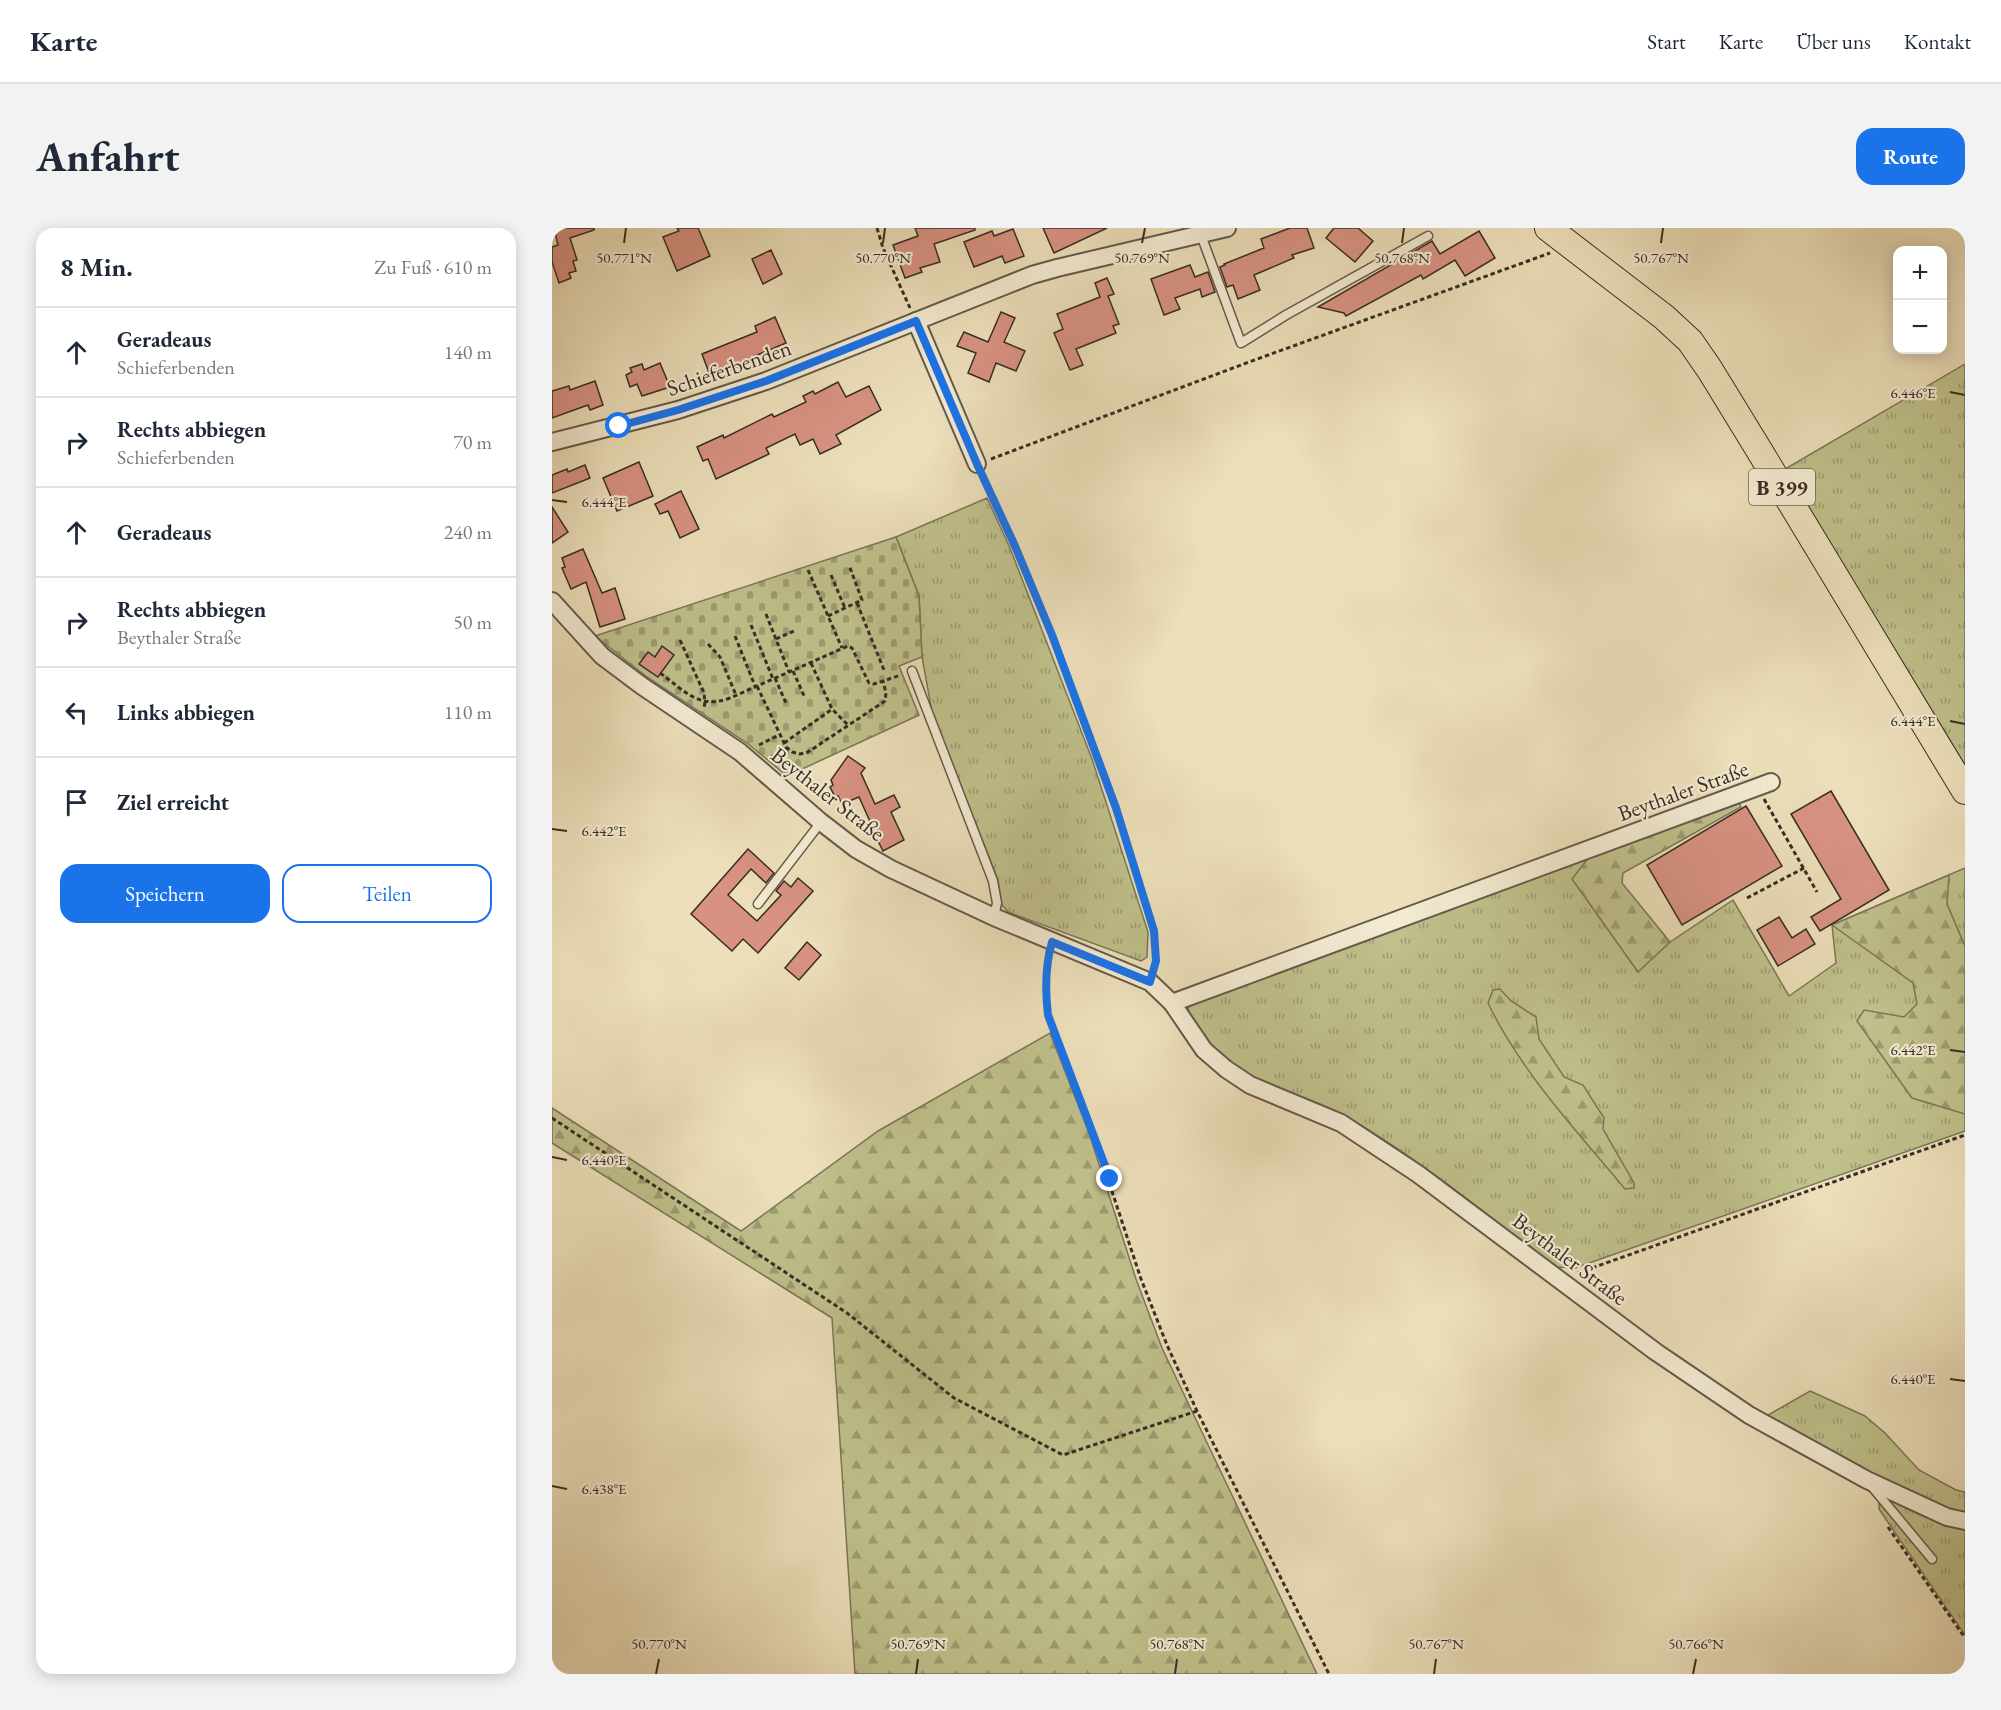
<!DOCTYPE html>
<html lang="de">
<meta charset="utf-8">
<style>
body{margin:0;font-family:"EB Garamond",serif;background:#f2f2f3;color:#1f2937}
.controls{position:absolute;right:18px;top:18px;display:grid;overflow:hidden;border-radius:12px;box-shadow:0 3px 15px #0003}
.controls button{width:54px;height:54px;display:grid;place-items:center;padding:0;border:0;border-bottom:2px solid #e0e1e3;background:#fff;color:#1f2937;font:30px sans-serif}
.stop{position:absolute;width:18px;height:18px;margin:-14px;border:4px solid #1a73e8;border-radius:50%;background:#fff}
.stop.end{background:#1a73e8;border-color:#fff;box-shadow:0 2px 6px #0008}
.list{margin:0;padding:0;list-style:none}
h2{display:flex;justify-content:space-between;align-items:center;height:78px;margin:0;padding:0 24px;font-size:26px}
h2 small{font-size:20px;font-weight:400;color:#747a83}
.list li{display:grid;grid-template-columns:39px 1fr auto;gap:18px;align-items:center;box-sizing:border-box;height:90px;padding:0 24px;border-top:2px solid #e0e1e3}
.list b{display:block;font-size:22px;white-space:nowrap}
.list p{margin:0;font-size:20px;white-space:nowrap;color:#747a83}
.list em{font-size:20px;font-style:normal;color:#747a83}
.actions{display:flex;gap:12px;padding:18px 24px}
.actions a{flex:1;padding:14px 0;border:2px solid #1a73e8;border-radius:18px;text-align:center;font-size:21px;color:#1a73e8}
.actions .main{background:#1a73e8;color:#fff}
.icon{flex:none;width:33px;height:33px;fill:none;stroke:currentColor;stroke-width:2;stroke-linecap:round;stroke-linejoin:round}
.map{position:relative;flex:none;width:1413px;height:1446px;overflow:hidden;border-radius:18px}
header{display:flex;align-items:center;gap:36px;box-sizing:border-box;height:84px;padding:0 30px;background:#fff;border-bottom:2px solid #e0e1e3}
header strong{font-size:28px}
nav{display:flex;gap:33px;margin-inline-start:auto;font-size:21px}
.intro{display:flex;align-items:center;justify-content:space-between;box-sizing:border-box;height:144px;padding:0 36px}
h1{margin:0;font-size:42px}
.button{padding:15px 27px;border-radius:18px;background:#1a73e8;color:#fff;font-size:21px;font-weight:700}
main{display:flex;gap:36px;padding:0 36px}
aside{flex:1;background:#fff;border-radius:18px;box-shadow:0 3px 15px #0003}
.map>svg:first-child{display:block}
.grass{fill:url(#grass-tufts);stroke:#7b7658;stroke-width:1.5}
.forest{fill:url(#forest-firs);stroke:#7b7658;stroke-width:1.5}
.cemetery{fill:url(#cemetery-stones);stroke:#7b7658;stroke-width:1.5}
.building{fill:#d89282;stroke:#372d24;stroke-width:1.5}
.lines{fill:none;stroke-linecap:round;stroke-linejoin:round}
.lane-casing{stroke:#645a4a;stroke-width:11}
.street-casing{stroke:#645a4a;stroke-width:20}
.primary-casing{stroke:#372d24;stroke-width:28}
.path{stroke:#372d24;stroke-width:3;stroke-dasharray:4.5 3;stroke-linecap:butt}
.lane{stroke:#f3ead2;stroke-width:8}
.street{stroke:#f3ead2;stroke-width:16}
.primary{stroke:#ecdfba;stroke-width:26}
.route{stroke:#1a73e8;stroke-width:8}
.ticks{fill:none;stroke:#372d24;stroke-width:2}
.labels{text-anchor:middle;dominant-baseline:central;stroke-width:4.5;stroke-linejoin:round;paint-order:stroke}
.shield{fill:#f3ead2;stroke:#6f6658;stroke-width:1.5}
.shield-label{font-size:21px;font-weight:bold;fill:#372d24}
.street-label{font-size:22px;fill:#372d24;stroke:#f3ead2}
.ticks-label{font-size:15px;text-anchor:middle;fill:#372d24;stroke:#f3ead2;stroke-width:4.5;stroke-linejoin:round;paint-order:stroke}
</style>
<header>
<strong>Karte</strong>
<nav><a>Start</a><a>Karte</a><a>Über uns</a><a>Kontakt</a></nav>
</header>
<div class="intro"><h1>Anfahrt</h1><a class="button">Route</a></div>
<main>
<aside>
<h2>8 Min.<small>Zu Fuß · 610 m</small></h2>
<ul class="list">
<li><svg class="icon" aria-label="ahead" viewBox="0 0 24 24"><path d="M12 20V5M6 11l6-6 6 6"/></svg><div><b>Geradeaus</b><p>Schieferbenden</p></div><em>140 m</em></li>
<li><svg class="icon" aria-label="right" viewBox="0 0 24 24"><path d="M7 20v-9h11M14 6l5 5-5 5"/></svg><div><b>Rechts abbiegen</b><p>Schieferbenden</p></div><em>70 m</em></li>
<li><svg class="icon" aria-label="ahead" viewBox="0 0 24 24"><path d="M12 20V5M6 11l6-6 6 6"/></svg><div><b>Geradeaus</b></div><em>240 m</em></li>
<li><svg class="icon" aria-label="right" viewBox="0 0 24 24"><path d="M7 20v-9h11M14 6l5 5-5 5"/></svg><div><b>Rechts abbiegen</b><p>Beythaler Straße</p></div><em>50 m</em></li>
<li><svg class="icon" aria-label="left" viewBox="0 0 24 24"><path d="M17 20v-9H6M10 6l-5 5 5 5"/></svg><div><b>Links abbiegen</b></div><em>110 m</em></li>
<li><svg class="icon" aria-label="arrive" viewBox="0 0 24 24"><path d="M6 21V4h12l-3 4 3 4H6"/></svg><div><b>Ziel erreicht</b></div></li>
</ul>
<div class="actions"><a class="main">Speichern</a><a>Teilen</a></div>
</aside>
<div class="map">
<svg width="1413" height="1446" viewBox="0 0 1413 1446">
<defs>
<pattern id="grass-tufts" width="24" height="20" patternUnits="userSpaceOnUse" patternTransform="scale(1.5)"><rect width="24" height="20" fill="#bfc08b"/><path d="M3 7l-1-3M5 7V3M7 7l1-3M15 17l-1-3M17 17v-4M19 17l1-3" fill="none" stroke="#9c9c71"/></pattern>
<pattern id="forest-firs" width="22" height="20" patternUnits="userSpaceOnUse" patternTransform="scale(1.5)"><rect width="22" height="20" fill="#bfc08b"/><path d="M5 1l3.5 6h-7zM16 11l3.5 6h-7z" fill="#9c9c71"/></pattern>
<pattern id="cemetery-stones" width="16" height="16" patternUnits="userSpaceOnUse" patternTransform="scale(1.5)"><rect width="16" height="16" fill="#bfc08b"/><path d="M2 7V4a2 2 0 0 1 4 0v3zM10 15v-3a2 2 0 0 1 4 0v3z" fill="#9c9c71"/></pattern>
</defs>
<rect width="100%" height="100%" fill="#ecdfba"/>
<filter id="stains"><feTurbulence type="fractalNoise" baseFrequency=".00333" numOctaves="4"/><feColorMatrix values="0 0 0 0 .2 0 0 0 0 .09 0 0 0 0 .02 0 0 0 .5 -.17"/></filter>
<radialGradient id="worn" r=".72"><stop offset=".6" stop-color="#630" stop-opacity="0"/><stop offset="1" stop-color="#630" stop-opacity=".3"/></radialGradient>
<g class="grass">
<polygon points="1413,136 1413,537 1233,241"/>
<polygon points="435,270 458,320 540,531 596,704 595,729 589,733 456,684 450,677 446,652 380,484 370,429 367,368 344,309"/>
<path d="M1041,624l44,119 33,-29 63,-42 56,96 47,-33 -4,-38 133,-57v263l-390,137 -19,-1c-68,-51 -134,-106 -207,-149 -36,-21 -81,-28 -117,-53 -19,-14 -37,-35 -44,-57l9,-10z"/>
<polygon points="1258,1163 1313,1188 1333,1205 1367,1242 1404,1262 1413,1264 1413,1288 1362,1270 1211,1190"/>
<polygon points="1330,1269 1413,1297 1413,1407 1327,1281 1327,1274"/>
</g>
<g class="forest">
<polygon points="1185,571 1189,579 1071,645 1070,655 1118,714 1086,744 1020,651 1041,624"/>
<polygon points="1397,647 1395,676 1413,718 1413,886 1360,870 1305,793 1312,782 1352,789 1365,776 1361,755 1280,697"/>
<path d="M948,761l11,12 25,16 3,22 25,38 19,8 21,33 -1,11 31,54v5l-9,1c-49,-59 -104,-117 -137,-186l5,-13z"/>
<polygon points="498,805 536,902 584,1051 610,1120 765,1446 303,1446 280,1090 0,915 0,880 189,1003 326,903"/>
</g>
<polygon class="cemetery" points="344,309 367,368 370,429 347,438 367,487 235,548 195,515 95,449 43,408"/>
<g class="building">
<polygon points="2,0 42,0 42,2 18,10 25,32 21,33 24,43 17,45 19,50 7,55 0,34 0,19 6,17"/>
<polygon points="125,0 146,0 158,28 125,43 111,9 127,3"/>
<polygon points="363,0 423,0 423,2 382,16 388,34 368,40 370,44 353,50 341,17 366,8"/>
<polygon points="491,0 555,0 502,25"/>
<polygon points="738,0 755,0 762,20 740,27 742,30 702,47 708,62 686,71 681,57 675,59 668,39 673,37 672,36 712,20 709,11"/>
<polygon points="782,0 806,0 821,13 803,34 774,10"/>
<polygon points="461,1 472,28 453,35 450,28 422,39 412,14 440,3 442,8"/>
<polygon points="927,3 943,30 913,48 903,32 871,51 869,47 794,88 792,85 766,79 880,13 888,26"/>
<polygon points="219,22 230,46 211,56 200,31"/>
<polygon points="638,37 643,49 656,44 663,64 650,69 648,61 623,70 628,81 612,87 599,51"/>
<polygon points="555,50 562,66 556,68 567,96 561,98 564,105 524,121 531,137 518,142 502,105 511,101 505,86 548,69 543,55"/>
<polygon points="449,84 463,90 452,114 473,123 464,143 444,135 437,154 416,145 424,125 405,118 412,104 436,114"/>
<polygon points="223,89 234,115 198,130 199,133 159,150 150,126 205,104 203,98"/>
<polygon points="108,135 118,159 90,168 85,156 78,159 74,147 80,144 78,140 90,136 92,142"/>
<polygon points="43,153 51,177 38,182 36,177 0,190 0,163 17,158 18,162"/>
<polygon points="286,154 294,169 317,158 329,182 284,207 289,216 268,226 261,211 248,217 243,206 214,220 217,226 164,251 156,231 151,233 145,219 171,207 172,210 220,186 222,189 254,174 251,168 261,163 263,166"/>
<polygon points="87,234 101,268 65,283 51,250"/>
<polygon points="33,237 38,250 0,265 0,247 15,241 16,244"/>
<polygon points="129,263 147,301 128,310 116,283 108,286 103,276"/>
<polygon points="0,279 16,304 0,315"/>
<polygon points="31,321 50,365 63,360 73,391 48,399 34,354 19,361 10,340 13,339 10,330"/>
<polygon points="110,418 122,427 106,449 87,436 96,424 103,429"/>
<polygon points="296,528 313,540 309,545 323,576 342,567 348,579 339,584 352,612 331,623 323,607 318,605 320,598 307,569 290,576 286,568 283,569 278,559 281,557 279,552"/>
<polygon points="1279,563 1337,662 1268,703 1259,689 1289,671 1239,586"/>
<polygon points="1194,578 1230,638 1130,697 1095,637"/>
<polygon points="196,621 222,645 214,655 199,641 176,667 205,693 229,667 224,663 232,653 239,659 246,650 261,663 206,725 191,711 180,723 139,686"/>
<polygon points="1227,689 1240,710 1254,701 1263,716 1226,738 1205,702"/>
<polygon points="255,714 269,727 247,752 233,740"/>
</g>
<g class="lines">
<defs>
<g id="lane">
<polyline points="649,7 689,115 734,87 876,8"/>
<polyline points="360,443 441,653 445,675 442,689"/>
<polyline points="206,676 269,594"/>
<polyline points="1321,1260 1380,1331"/>
</g>
<g id="street">
<polyline points="364,93 425,236"/>
<polyline points="0,214 126,182 214,153 480,47 505,40 675,0"/>
<polyline points="0,373 50,428 90,458 188,524 269,594 304,621 339,641 442,689 598,754 620,775 652,822 674,841 698,857 789,895 866,946 1104,1124 1197,1187 1315,1252 1395,1289 1413,1293"/>
<polyline points="620,775 1219,554"/>
</g>
<polyline id="primary" points="996,0 1112,89 1138,113 1158,142 1207,222 1413,563"/>
</defs>
<use href="#lane" class="lane-casing"/>
<use href="#street" class="street-casing"/>
<use href="#primary" class="primary-casing"/>
<g class="path">
<polyline points="325,0 331,20 358,80"/>
<polyline points="439,231 697,134 998,25"/>
<path d="M431,250c58,124 109,253 150,384 10,32 30,72 21,106"/>
<polyline points="256,342 290,420"/>
<polyline points="279,347 293,380"/>
<polyline points="305,375 332,442"/>
<polyline points="214,386 237,444"/>
<polyline points="276,388 310,372 297,337"/>
<polyline points="199,397 221,451"/>
<polyline points="183,408 203,458"/>
<polyline points="224,411 242,403"/>
<polyline points="128,412 152,465 153,474 152,480"/>
<polyline points="156,416 168,429 184,467"/>
<polyline points="259,435 280,481 296,497"/>
<polyline points="241,443 253,470"/>
<path d="M108,445c25,18 39,37 70,25l118,-52 4,2 17,35 5,1 27,-9"/>
<polyline points="223,450 234,475"/>
<polyline points="205,458 234,519 240,524 248,526 256,524 333,473 334,465 331,453"/>
<polyline points="232,515 279,482"/>
<polyline points="207,517 227,507"/>
<polyline points="219,529 236,520"/>
<polyline points="1212,571 1265,664"/>
<polyline points="1195,670 1252,640"/>
<polyline points="496,727 493,762 496,787 539,900 589,1051 615,1117 645,1183 777,1446"/>
<polyline points="0,890 295,1085 402,1170 511,1227 645,1183"/>
<polyline points="1026,1045 1413,907"/>
<polyline points="1336,1299 1413,1410"/>
</g>
<use href="#lane" class="lane"/>
<use href="#street" class="street"/>
<use href="#primary" class="primary"/>
</g>
<g class="lines">
<path class="route" d="M67,198l59,-16 88,-29 150,-60 61,143 38,82 37,89 64,173 38,123 2,30 -6,21 -98,-40c-7,24 -7,48 -4,73l62,164"/>
</g>
<path class="ticks" d="M72,15l2,-15M331,15l2,-15M590,15l3,-15M850,15l2,-15M1109,15l2,-15M1398,164l15,3M0,272l15,2M1398,493l15,3M0,601l15,2M1398,822l15,2M0,929l15,3M1398,1151l15,2M0,1258l15,3M104,1446l3,-15M364,1446l2,-15M623,1446l2,-15M882,1446l2,-15M1141,1446l3,-15"/>
<g class="labels">
<rect class="shield" x="1197" y="241" width="66" height="36" rx="4.5"/>
<g class="shield-label">
<text x="1230" y="259">B 399</text>
</g>
<g class="street-label">
<text transform="translate(177 140) rotate(-19)">Schieferbenden</text>
<text transform="translate(1131 563) rotate(-20)">Beythaler Straße</text>
<text transform="translate(276 566) rotate(38)">Beythaler Straße</text>
<text transform="translate(1018 1031) rotate(37)">Beythaler Straße</text>
</g>
</g>
<g class="ticks-label">
<text x="72" y="35">50.771°N</text>
<text x="331" y="35">50.770°N</text>
<text x="590" y="35">50.769°N</text>
<text x="850" y="35">50.768°N</text>
<text x="1109" y="35">50.767°N</text>
<text x="1361" y="170">6.446°E</text>
<text x="52" y="279">6.444°E</text>
<text x="1361" y="498">6.444°E</text>
<text x="52" y="608">6.442°E</text>
<text x="1361" y="827">6.442°E</text>
<text x="52" y="937">6.440°E</text>
<text x="1361" y="1156">6.440°E</text>
<text x="52" y="1266">6.438°E</text>
<text x="107" y="1421">50.770°N</text>
<text x="366" y="1421">50.769°N</text>
<text x="625" y="1421">50.768°N</text>
<text x="884" y="1421">50.767°N</text>
<text x="1144" y="1421">50.766°N</text>
</g>
<rect width="100%" height="100%" filter="url(#stains)"/>
<rect width="100%" height="100%" fill="url(#worn)"/>
</svg>
<div class="controls">
<button>+</button>
<button>−</button>
</div>
<div class="stop" style="left:67px;top:198px"></div>
<div class="stop end" style="left:558px;top:951px"></div>
</div>
</main>
